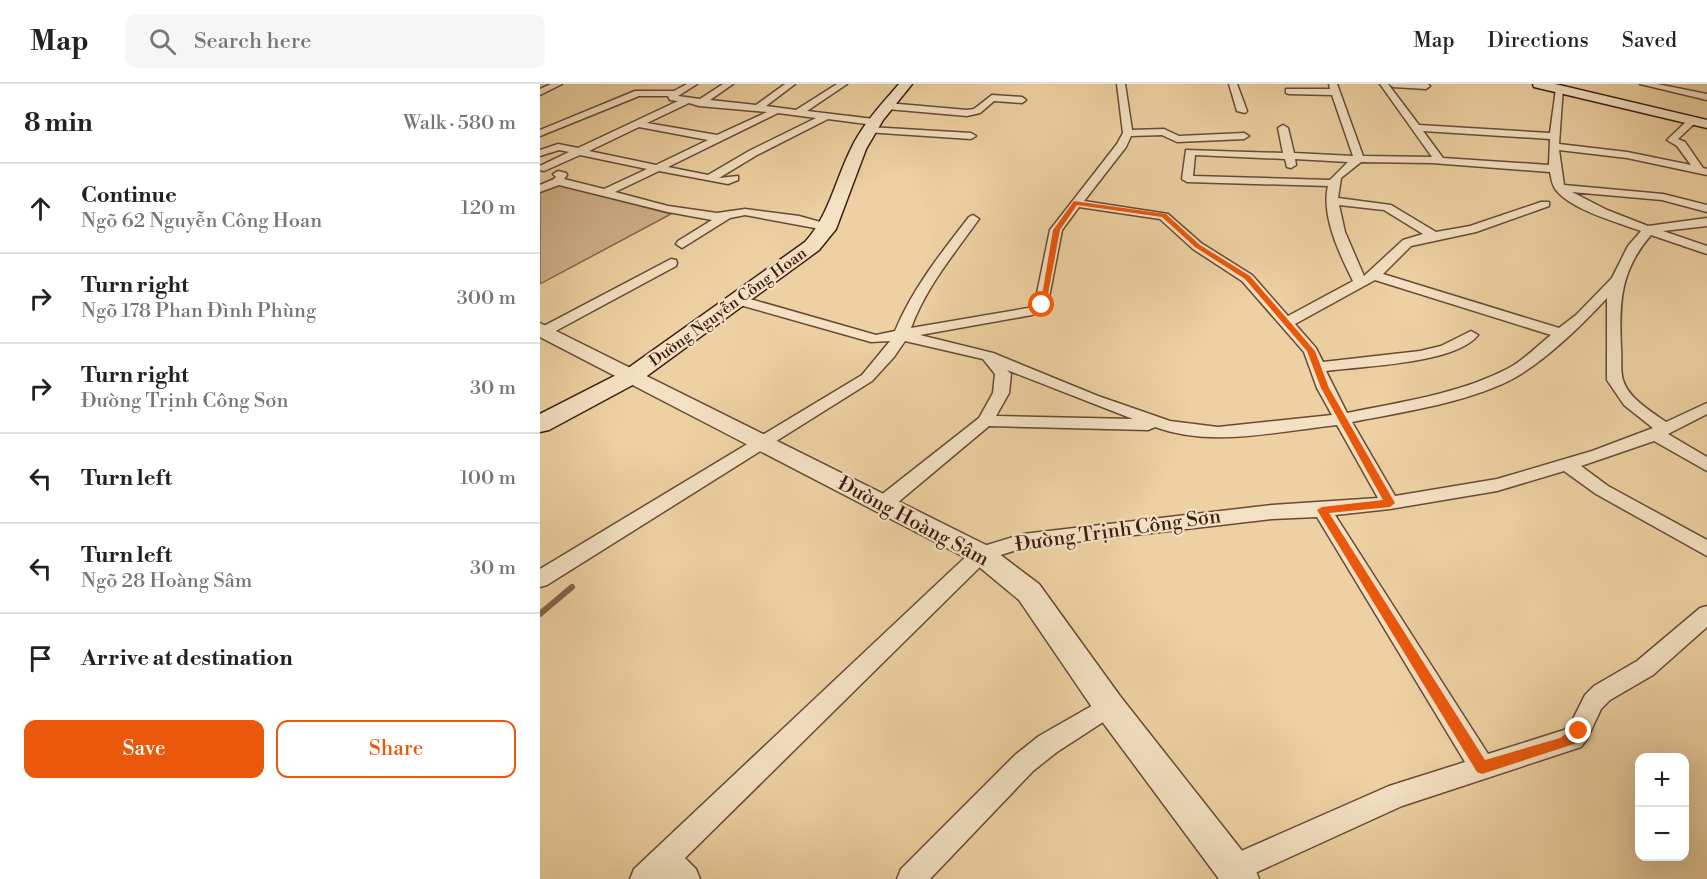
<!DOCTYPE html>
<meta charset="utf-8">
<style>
body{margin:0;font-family:"Libre Bodoni",serif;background:#f6f6f6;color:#222}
.controls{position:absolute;right:18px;bottom:18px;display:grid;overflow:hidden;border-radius:12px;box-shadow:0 6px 24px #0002}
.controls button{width:54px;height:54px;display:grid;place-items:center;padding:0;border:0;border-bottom:2px solid #e0e0e0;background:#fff;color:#222;font:30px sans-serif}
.stop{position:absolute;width:18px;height:18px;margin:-14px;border:4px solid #ea580c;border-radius:50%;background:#fff}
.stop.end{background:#ea580c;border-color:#fff;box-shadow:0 2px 6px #0008}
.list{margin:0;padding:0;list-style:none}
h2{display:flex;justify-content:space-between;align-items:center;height:78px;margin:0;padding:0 24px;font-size:26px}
h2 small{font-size:20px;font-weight:400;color:#767676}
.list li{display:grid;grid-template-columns:39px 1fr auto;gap:18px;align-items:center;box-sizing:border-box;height:90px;padding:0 24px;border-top:2px solid #e0e0e0}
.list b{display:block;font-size:22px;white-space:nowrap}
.list p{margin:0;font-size:20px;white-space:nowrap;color:#767676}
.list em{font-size:20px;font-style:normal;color:#767676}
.actions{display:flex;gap:12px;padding:18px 24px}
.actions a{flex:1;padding:14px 0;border:2px solid #ea580c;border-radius:12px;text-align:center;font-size:21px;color:#ea580c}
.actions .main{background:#ea580c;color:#fff}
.icon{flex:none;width:33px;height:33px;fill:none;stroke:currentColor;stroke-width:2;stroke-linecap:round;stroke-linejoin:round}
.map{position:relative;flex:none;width:1167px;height:795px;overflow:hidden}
header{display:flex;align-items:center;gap:36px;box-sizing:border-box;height:84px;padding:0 30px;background:#fff;border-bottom:2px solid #e0e0e0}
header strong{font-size:28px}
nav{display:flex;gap:33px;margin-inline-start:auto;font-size:21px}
.search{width:420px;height:54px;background:#f6f6f6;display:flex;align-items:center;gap:15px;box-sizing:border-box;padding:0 21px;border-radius:12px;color:#767676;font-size:22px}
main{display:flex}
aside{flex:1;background:#fff}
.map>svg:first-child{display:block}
.green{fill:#cfb289;stroke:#87674c;stroke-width:1.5}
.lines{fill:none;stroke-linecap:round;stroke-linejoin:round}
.stream{stroke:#846349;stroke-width:6}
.minor-casing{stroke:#6a4934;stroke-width:3}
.tertiary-casing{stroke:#6a4934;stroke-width:3}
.secondary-casing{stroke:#3f1c0f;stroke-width:3}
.minor{fill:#f3e1c3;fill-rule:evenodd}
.tertiary{fill:#f3e1c3;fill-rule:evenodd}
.secondary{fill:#f3e1c3;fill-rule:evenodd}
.route{fill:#ea580c}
.labels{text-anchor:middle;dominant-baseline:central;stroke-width:4.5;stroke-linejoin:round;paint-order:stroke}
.far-street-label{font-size:16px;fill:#3f1c0f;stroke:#f3e1c3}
.street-label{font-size:20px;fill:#3f1c0f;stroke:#f3e1c3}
</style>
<header>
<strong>Map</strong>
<div class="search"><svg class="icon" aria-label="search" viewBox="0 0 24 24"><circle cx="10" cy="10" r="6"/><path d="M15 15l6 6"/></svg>Search here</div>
<nav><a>Map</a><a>Directions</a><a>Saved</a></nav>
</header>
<main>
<aside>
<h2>8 min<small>Walk · 580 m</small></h2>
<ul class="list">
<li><svg class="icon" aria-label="ahead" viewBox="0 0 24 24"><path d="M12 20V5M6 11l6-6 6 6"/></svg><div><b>Continue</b><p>Ngõ 62 Nguyễn Công Hoan</p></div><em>120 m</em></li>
<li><svg class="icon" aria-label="right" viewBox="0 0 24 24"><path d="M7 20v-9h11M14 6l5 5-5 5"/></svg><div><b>Turn right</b><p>Ngõ 178 Phan Đình Phùng</p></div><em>300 m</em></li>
<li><svg class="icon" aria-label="right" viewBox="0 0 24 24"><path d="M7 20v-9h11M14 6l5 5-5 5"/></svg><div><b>Turn right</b><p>Đường Trịnh Công Sơn</p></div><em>30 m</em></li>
<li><svg class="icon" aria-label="left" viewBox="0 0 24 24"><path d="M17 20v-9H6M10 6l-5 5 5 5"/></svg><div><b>Turn left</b></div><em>100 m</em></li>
<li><svg class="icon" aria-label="left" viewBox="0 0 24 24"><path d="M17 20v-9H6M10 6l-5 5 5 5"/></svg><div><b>Turn left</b><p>Ngõ 28 Hoàng Sâm</p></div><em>30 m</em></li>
<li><svg class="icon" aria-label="arrive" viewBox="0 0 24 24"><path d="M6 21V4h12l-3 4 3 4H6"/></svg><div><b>Arrive at destination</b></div></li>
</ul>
<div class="actions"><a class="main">Save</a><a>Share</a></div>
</aside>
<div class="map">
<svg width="1167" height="795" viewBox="0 0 1167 795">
<rect width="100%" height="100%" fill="#edd1a2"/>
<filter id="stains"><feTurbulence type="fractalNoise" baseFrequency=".00333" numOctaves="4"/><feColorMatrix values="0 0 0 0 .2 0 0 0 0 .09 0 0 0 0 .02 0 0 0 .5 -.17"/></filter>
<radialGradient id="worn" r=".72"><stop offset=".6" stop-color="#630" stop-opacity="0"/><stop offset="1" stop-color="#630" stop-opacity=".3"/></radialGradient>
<polygon class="green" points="17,100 131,130 0,200 0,107"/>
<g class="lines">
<polyline class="stream" points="0,530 32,503"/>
<defs>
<g id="minor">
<polygon points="11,0 22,0 0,11 0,5"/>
<path d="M147,0h10l-19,12 22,3 23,-15h10l-23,16 46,5 29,-21h10l-29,22 30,4 41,-26h10l-40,27 67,8 5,3 -5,3 -46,-6 -71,36 -38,23 19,-2v4l-10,4 -69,-13 -44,21 53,14 49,7 28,-4 54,7 32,9v6l-86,-16 -15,3 -48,30 -6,-4 2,-3 34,-21 -44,-8 -109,-27 -19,7v-7l14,-6 2,-2 -3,-3 5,-3 8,2 1,2 -3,4 40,10 43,-20 -67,-14 -36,16 -4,-1v-4l29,-14 -10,-2 -19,6v-6l18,-6 20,4 100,-47 -8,-1 -2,-4h-29l-99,40v-6l95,-39h39zM149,19l10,3 68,6 -50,23 -70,-12zM238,29l38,5 -67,33 -41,24 -40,-8zM99,43l69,13 -52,25 -67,-14z"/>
<path d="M577,0h8l7,46 32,-1 15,7 65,-3 5,3 -5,3 -67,3 -15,-7 -31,1 -5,11 -42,54 84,13 33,29 51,32 36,41 65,-35c-13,-26 -32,-65 -25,-95l-141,-4 -5,-3 4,-29 97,3 -5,-25 5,-3 5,3 6,25 59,3 -21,-61 -43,-1 -3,-1v-4h44l-1,-5h8l26,72 69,1 -52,-73h8l31,41 131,8 6,-44 7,-2 -4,57 68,8 64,13 -14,-19 -10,-6 23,-22h6v4l-18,17 7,3 18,26 4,1v6l-80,-17 -68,-8 5,35 99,9 44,11v7l-45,-12 -90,-8 35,18 41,16 59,-8v8l-44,5 44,15v8l-56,-19c-31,36 -32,67 -30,113 1,10 -1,23 2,32 5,18 29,32 43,42l41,-19v11l-39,20 39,23v14l-53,-30 -73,25 27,20 99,54v16l-111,-62 -32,-23 -67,20 -107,18 -55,6 153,239 76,-24 7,-7 14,-28 9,-9 43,-25 63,-53 7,-2v21l-54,48 -43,25 -9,9 -14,30 -6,8 -179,59 -160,73h-18l-5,-10 4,-10 166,-73 76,-24 -148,-245 -45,2 -249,29 -35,11 -303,299 11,11 4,10h-70l4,-10 340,-320 49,-15 249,-29 106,-7 -41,-73c-58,6 -125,23 -182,2l-7,3 -159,-4 -99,83 -7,2 -7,-2 -2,-5 2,-5 103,-81 14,-25 2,-19 -12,-15 -78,-18 -11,16 -22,24 -325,204 -7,2v-18l322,-194 28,-34 -19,1 -138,-39 -2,-3 2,-3h10l133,38 19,-4c18,-43 46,-78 74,-114l4,-2 6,4c-25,35 -53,68 -68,109l117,-20 7,-5 15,-73 67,-86 6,-11zM883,47l127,8 -1,26 -106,-7zM655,71l90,4 2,8 4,1 5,-3 -1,-6 53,3 -18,18 -137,-4zM821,78l71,1 118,9c1,5 2,13 6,18 16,20 60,32 85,41l-13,15 -16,32 -36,37 -17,13 -176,-54 28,-28 65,-14 73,-26v-4h-8l-71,24 -34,6 -45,-27 -53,-7 3,-20zM799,121l45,5 39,24 -20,6 -39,36 -19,-44zM539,123l81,12 33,30 49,32 62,71 13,36 15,27 -114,12 -48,-6 -72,-25 -105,-43 -73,-18 112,-20 15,-7 15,-78zM835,196l176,55c-14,11 -28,26 -44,34 -49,25 -106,33 -160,44l-21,-42c37,-5 129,-7 152,-36l-7,-4 -30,15 -21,5 -97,11 -7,-14 -21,-24zM1067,214v82l17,25 29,23 -61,23 -95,28 -102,17 -43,-74c51,-10 126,-21 169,-48 30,-19 62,-50 86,-76zM467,286l126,49 -137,-3 13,-23 2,-19z"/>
<polygon points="689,0 697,0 707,27 705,29 697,27"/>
<polygon points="849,0 888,0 890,2 886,5 853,3"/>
<polygon points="1100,0 1117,0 1167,10 1167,16"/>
<polygon points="452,11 482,13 486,16 482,19 454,17 440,29 427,32 347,25 342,22 347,19 427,26 434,25"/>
<polygon points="329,43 431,49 436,52 431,55 326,48 324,46"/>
<polygon points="131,175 136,176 137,179 136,182 10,250 0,250 0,244"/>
<polygon points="569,612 577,615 581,622 577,629 517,668 493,687 390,795 357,795 361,785 475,671 499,652"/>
</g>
<polygon id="tertiary" points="0,239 450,463 499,500 580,612 714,782 719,795 679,795 558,632 479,516 432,477 0,253"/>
<g id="secondary">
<path d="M359,0h13l-29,36 -17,29 -30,80 -17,21 -179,131 -91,49 -9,2v-18l84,-43 181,-129c23,-25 30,-60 45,-91 11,-25 31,-46 49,-67z"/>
<polygon points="993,0 1015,0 1167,36 1167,44 994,3"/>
</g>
</defs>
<use href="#minor" class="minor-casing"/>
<use href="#tertiary" class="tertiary-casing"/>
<use href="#secondary" class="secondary-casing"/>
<use href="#minor" class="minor"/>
<use href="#tertiary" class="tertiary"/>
<use href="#secondary" class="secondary"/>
</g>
<polygon class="route" points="534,117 626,130 660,161 710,192 775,267 789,304 855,419 850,423 789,429 945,676 1020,654 1039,641 1043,643 1045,647 1037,659 942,690 937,688 777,426 782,423 843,416 781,304 767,267 705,195 655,163 622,133 537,121 520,146 506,221 500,223 513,146"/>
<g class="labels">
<g class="far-street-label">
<text transform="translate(188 223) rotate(-36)">Đường Nguyễn Công Hoan</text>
</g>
<g class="street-label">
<text transform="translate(373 438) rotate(28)">Đường Hoàng Sâm</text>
<text transform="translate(578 447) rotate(-8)">Đường Trịnh Công Sơn</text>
</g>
</g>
<rect width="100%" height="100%" filter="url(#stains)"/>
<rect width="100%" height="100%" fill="url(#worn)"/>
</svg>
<div class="controls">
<button>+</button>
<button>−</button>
</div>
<div class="stop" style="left:502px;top:221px"></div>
<div class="stop end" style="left:1039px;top:647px"></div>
</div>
</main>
